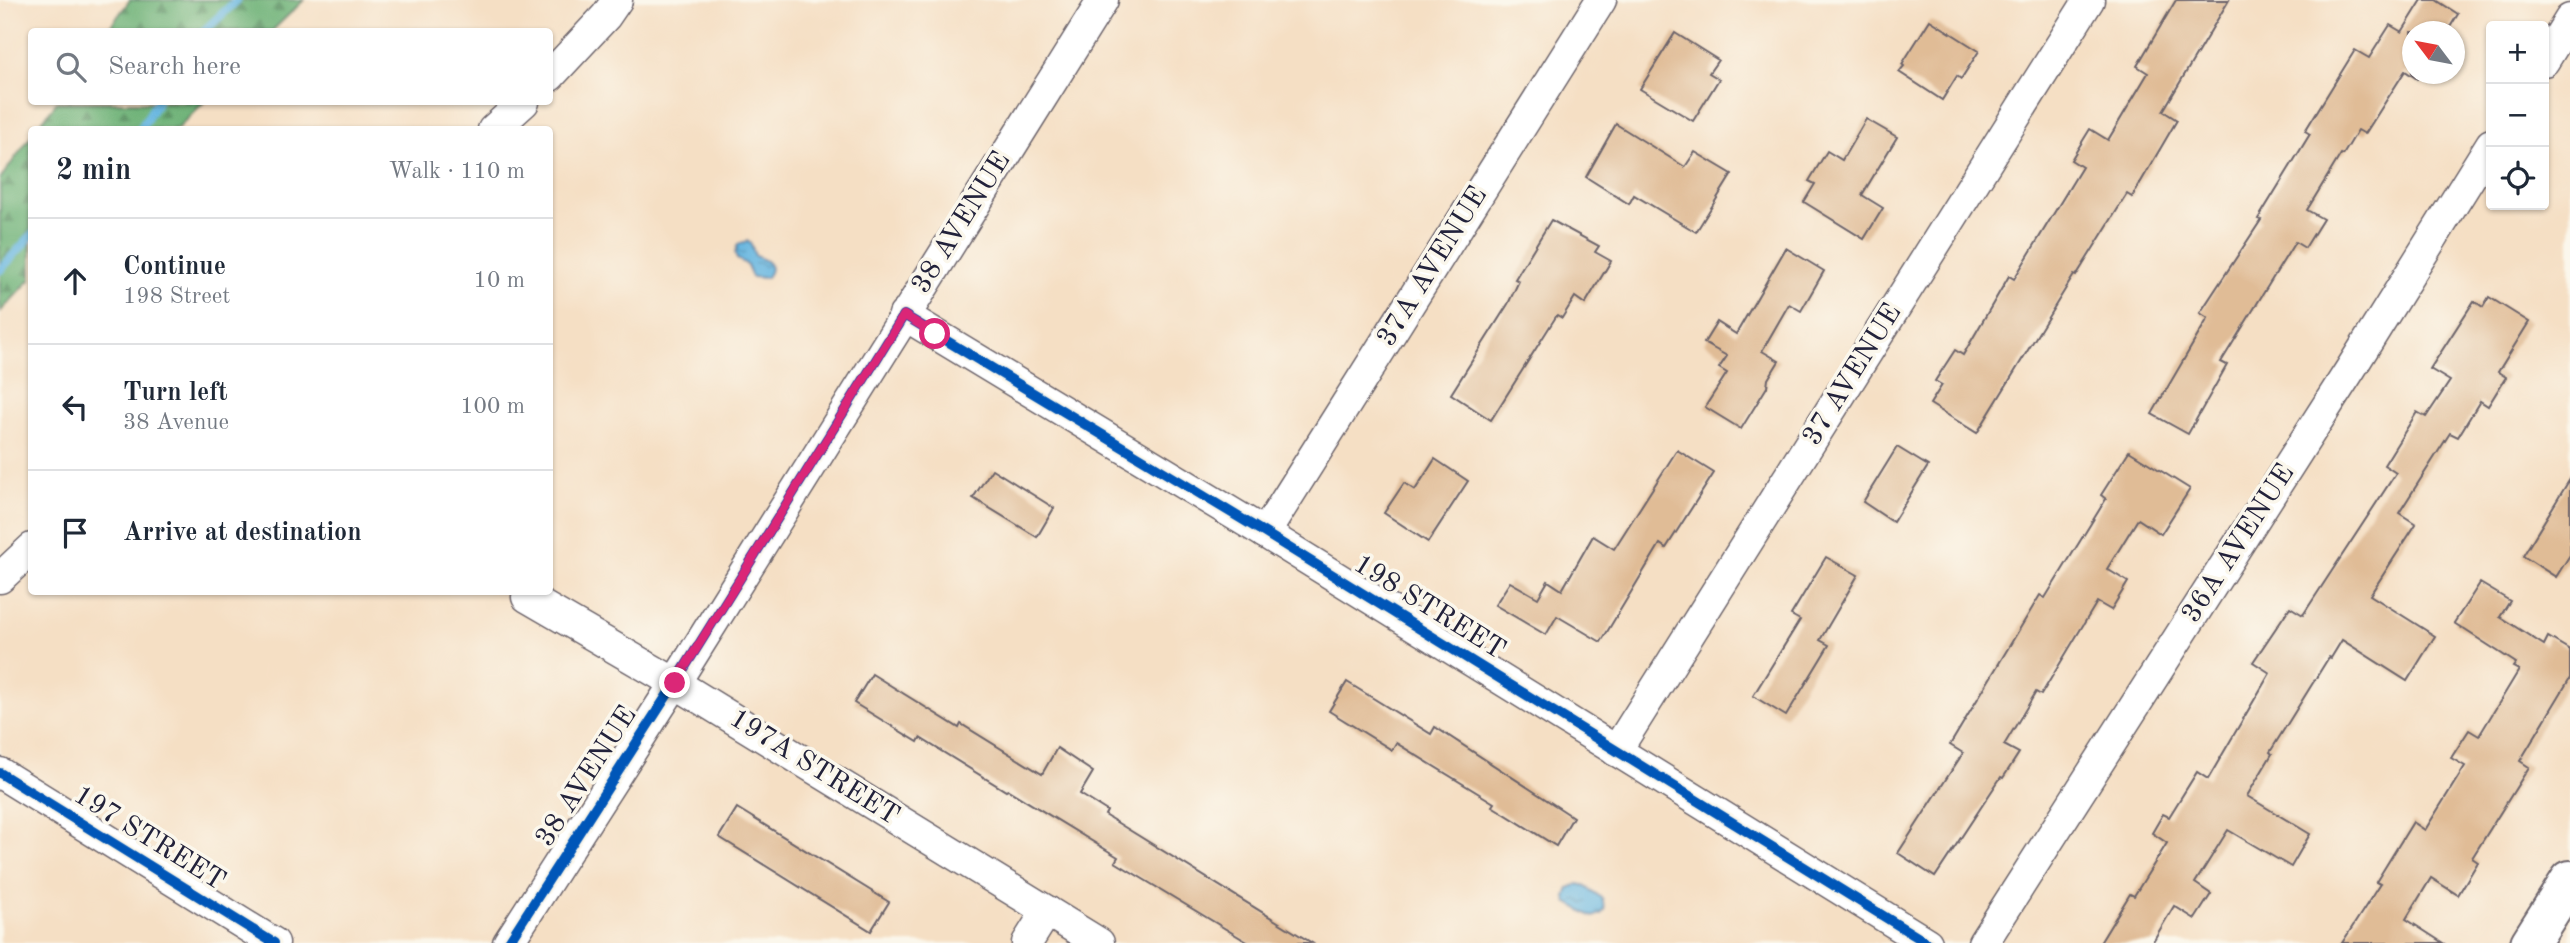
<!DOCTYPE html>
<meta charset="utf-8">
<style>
body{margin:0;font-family:"Old Standard TT",serif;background:#f6f6f7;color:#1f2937}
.controls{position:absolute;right:21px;top:21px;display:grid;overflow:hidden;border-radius:7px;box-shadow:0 2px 5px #0004}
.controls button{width:63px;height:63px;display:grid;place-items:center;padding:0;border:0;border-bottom:2px solid #e0e1e3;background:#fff;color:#1f2937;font:35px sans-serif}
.compass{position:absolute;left:2402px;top:21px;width:63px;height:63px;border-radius:50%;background:#fff;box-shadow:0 2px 5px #0004;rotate:302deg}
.stop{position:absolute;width:21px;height:21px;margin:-16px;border:5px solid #db2777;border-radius:50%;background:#fff}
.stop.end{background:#db2777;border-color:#fff;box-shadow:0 2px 7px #0008}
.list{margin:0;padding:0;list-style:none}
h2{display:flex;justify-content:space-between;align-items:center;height:91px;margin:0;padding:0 28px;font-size:30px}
h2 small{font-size:23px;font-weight:400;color:#747a83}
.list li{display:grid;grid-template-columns:46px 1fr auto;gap:21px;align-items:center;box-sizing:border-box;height:126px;padding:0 28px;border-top:2px solid #e0e1e3}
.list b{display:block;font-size:26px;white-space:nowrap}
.list p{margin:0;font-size:23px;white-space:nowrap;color:#747a83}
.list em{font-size:23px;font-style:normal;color:#747a83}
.icon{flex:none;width:38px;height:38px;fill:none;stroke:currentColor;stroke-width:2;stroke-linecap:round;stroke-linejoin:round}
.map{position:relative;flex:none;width:2570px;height:943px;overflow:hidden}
.search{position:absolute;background:#fff;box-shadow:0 2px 5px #0004;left:28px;top:28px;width:525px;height:77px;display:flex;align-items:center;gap:18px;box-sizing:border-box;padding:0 24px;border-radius:7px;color:#747a83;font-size:26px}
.panel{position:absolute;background:#fff;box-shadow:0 2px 5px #0004;left:28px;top:126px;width:525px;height:469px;border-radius:7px}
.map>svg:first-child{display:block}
.forest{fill:url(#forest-firs);stroke:#466958;stroke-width:2}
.water{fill:url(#water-ripples);stroke:#446c8e;stroke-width:2}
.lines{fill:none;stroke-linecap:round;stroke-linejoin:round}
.stream{stroke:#65b5e0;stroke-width:9}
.building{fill:#e0bc96}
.street-casing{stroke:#6c646b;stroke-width:33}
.secondary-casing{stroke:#6c646b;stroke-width:42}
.street{stroke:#fff;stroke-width:30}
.secondary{stroke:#fff;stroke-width:38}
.cycleway-casing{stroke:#fbf7ec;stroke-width:15}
.cycleway{stroke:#0057b8;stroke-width:10}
.route{stroke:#db2777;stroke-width:9}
.labels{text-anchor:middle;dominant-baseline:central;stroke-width:7;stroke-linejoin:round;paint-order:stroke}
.street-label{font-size:28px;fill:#22223b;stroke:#fbf7ec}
</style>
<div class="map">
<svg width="2570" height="943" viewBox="0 0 2570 943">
<defs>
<pattern id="forest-firs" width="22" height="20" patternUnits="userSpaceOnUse" patternTransform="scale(1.75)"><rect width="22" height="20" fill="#6ab074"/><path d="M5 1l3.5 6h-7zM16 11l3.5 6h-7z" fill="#578f60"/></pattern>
<pattern id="water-ripples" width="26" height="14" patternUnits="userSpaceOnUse" patternTransform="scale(1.75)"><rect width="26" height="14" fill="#65b5e0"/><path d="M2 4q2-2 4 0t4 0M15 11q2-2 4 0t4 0" fill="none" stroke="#5393b7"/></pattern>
</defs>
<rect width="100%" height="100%" fill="#fbf7ec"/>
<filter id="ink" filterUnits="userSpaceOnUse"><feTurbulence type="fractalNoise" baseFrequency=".0143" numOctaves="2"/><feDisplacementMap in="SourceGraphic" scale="14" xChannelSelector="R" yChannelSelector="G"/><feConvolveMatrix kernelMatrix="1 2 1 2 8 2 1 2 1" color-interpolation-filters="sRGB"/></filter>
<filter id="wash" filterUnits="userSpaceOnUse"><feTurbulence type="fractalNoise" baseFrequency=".00686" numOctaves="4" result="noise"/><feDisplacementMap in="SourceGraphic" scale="28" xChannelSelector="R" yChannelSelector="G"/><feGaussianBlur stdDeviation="1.57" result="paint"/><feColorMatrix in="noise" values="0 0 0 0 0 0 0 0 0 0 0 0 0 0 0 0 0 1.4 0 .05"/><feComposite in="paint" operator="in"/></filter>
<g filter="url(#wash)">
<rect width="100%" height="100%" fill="#f5dfc4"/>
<g class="forest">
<polygon points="130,0 304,0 272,31 107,31"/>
<polygon points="57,102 204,102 177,129 36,129"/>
<polygon points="31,136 31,279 0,312 0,179"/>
</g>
<g class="water">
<path d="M747,241l4,3 4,12c12,4 22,10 11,22l-14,-1 -6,-13 -9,-5 -2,-5 3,-10z"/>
<polygon points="1577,884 1583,885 1602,898 1605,910 1601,914 1593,917 1567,902 1566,897 1569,888"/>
</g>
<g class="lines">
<g class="stream">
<polyline points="203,32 237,0"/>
<polyline points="140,130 157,102"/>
<polyline points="0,270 32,235"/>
</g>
</g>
<g id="blocks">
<g class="building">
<polygon points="2176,0 2229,0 2163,111 2177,120 2132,197 2127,194 2076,276 2074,275 1977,433 1930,404 1942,385 1935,381 1955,350 1963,355 2009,276 2014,279 2082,167 2071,160 2090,129 2108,140 2148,73 2137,66"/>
<polygon points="2422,0 2436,0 2458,14 2447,32 2412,32 2412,74 2421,74 2417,79 2405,71 2365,134 2358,130 2343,155 2341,154 2307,210 2323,219 2305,248 2295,242 2221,362 2227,365 2188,434 2152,414 2208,318 2200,313 2261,220 2258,219 2310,134 2305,131 2355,50 2369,58 2390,25 2402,32"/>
<polygon points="1930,20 1979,51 1961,79 1957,76 1942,100 1899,72 1904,66 1902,64"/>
<polygon points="1675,33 1718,60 1709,73 1719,79 1693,121 1640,89"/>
<polygon points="1866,119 1897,137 1862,195 1883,208 1864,239 1804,202 1815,184 1809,181 1827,151 1842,160"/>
<polygon points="1616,124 1685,167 1695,152 1732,174 1696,232 1634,195 1629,204 1586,177"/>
<polygon points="1551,220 1599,246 1595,252 1611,261 1585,304 1575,297 1562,318 1557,315 1491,420 1451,394 1508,304 1519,281 1515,279"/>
<polygon points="1786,248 1824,271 1801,311 1789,304 1762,351 1779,361 1768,379 1767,387 1741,429 1705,407 1727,373 1719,368 1727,356 1704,343 1717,322 1736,334"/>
<polygon points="2489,297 2529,322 2498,372 2506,377 2488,406 2480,401 2458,437 2450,433 2399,513 2416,524 2370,595 2435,636 2407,681 2342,640 2331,658 2329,657 2270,752 2272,754 2247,796 2310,834 2291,867 2228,830 2195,883 2211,894 2195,919 2174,906 2152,943 2100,943 2130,894 2134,896 2167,843 2152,833 2163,814 2169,817 2197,772 2208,779 2270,673 2253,662 2290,607 2303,615 2396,473 2384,465 2417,412 2426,417 2450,381 2430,369 2474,301 2483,307"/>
<polygon points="1897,447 1928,466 1893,522 1863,502"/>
<polygon points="1677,450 1714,473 1666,548 1660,544 1601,642 1557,616 1546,635 1495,605 1510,582 1538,598 1548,581 1562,590 1593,536 1614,549"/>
<polygon points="2129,451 2190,489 2161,534 2138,519 2107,569 2128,582 2111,610 2097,602 2041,695 2036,692 2004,745 2019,753 2003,778 2001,777 1935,877 1898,853 1963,753 1950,745 2040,595 2045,598 2106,499 2101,495"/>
<polygon points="1435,459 1468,481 1428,542 1384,513 1404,483 1415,490"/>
<polygon points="992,469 1054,508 1037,537 973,498"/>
<polygon points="2570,479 2570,555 2556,577 2523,556"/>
<polygon points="1826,557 1858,575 1820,640 1829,645 1786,716 1753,696 1800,620 1791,615"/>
<polygon points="2480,583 2510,601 2500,617 2544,645 2548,637 2570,650 2570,678 2520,761 2529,767 2472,858 2478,862 2458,895 2431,878 2406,919 2443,943 2342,943 2380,884 2376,882 2413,822 2425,830 2465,766 2451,758 2469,730 2479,736 2519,670 2513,667 2516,663 2454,623"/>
<polygon points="872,674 959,728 961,724 1042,774 1057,748 1093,772 1080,794 1107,811 1105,815 1312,943 1249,943 1115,862 1118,857 1008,790 1006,791 920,738 918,742 854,703"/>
<polygon points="1347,682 1431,734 1435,727 1573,817 1556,846 1492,806 1494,803 1396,743 1392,750 1329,711"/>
<polygon points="737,808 889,902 871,931 719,837"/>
</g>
</g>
</g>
<g filter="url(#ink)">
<use href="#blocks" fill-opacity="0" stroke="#6c646b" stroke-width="2"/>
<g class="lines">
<defs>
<g id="street">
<polyline points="2544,61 2570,19"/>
<polyline points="550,76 606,16 617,0"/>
<polyline points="493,130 524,102"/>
<polyline points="904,315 1265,533 1927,943"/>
<polyline points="1265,533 1601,0"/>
<polyline points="0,578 32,548"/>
<polyline points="527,597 675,683 1099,943"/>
<polyline points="1616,751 2089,0"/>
<polyline points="0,773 274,943"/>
<polyline points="508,943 675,683 1103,0"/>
<polyline points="1027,943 1047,911"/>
<polyline points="1983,943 2350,370 2491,144"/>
</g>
<polyline id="secondary" points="2530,943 2570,880"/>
</defs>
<use href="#street" class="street-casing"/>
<use href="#secondary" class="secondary-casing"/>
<use href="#street" class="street"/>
<use href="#secondary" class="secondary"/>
<defs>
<g id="cycleway">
<polyline points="0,773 274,943"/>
<polyline points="508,943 675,683 904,315 1265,533 1927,943"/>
</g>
</defs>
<use href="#cycleway" class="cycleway-casing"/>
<use href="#cycleway" class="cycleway"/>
</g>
</g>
<g class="lines" filter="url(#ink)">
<polyline class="route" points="675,683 904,315 935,334"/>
</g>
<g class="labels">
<g class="street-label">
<text transform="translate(962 223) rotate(-58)">38 AVENUE</text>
<text transform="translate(1433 267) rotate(-58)">37A AVENUE</text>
<text transform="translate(1853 375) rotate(-58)">37 AVENUE</text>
<text transform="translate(2239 544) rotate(-57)">36A AVENUE</text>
<text transform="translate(1429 608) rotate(32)">198 STREET</text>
<text transform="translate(814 768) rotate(32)">197A STREET</text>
<text transform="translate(587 777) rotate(-57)">38 AVENUE</text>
<text transform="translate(149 839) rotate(32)">197 STREET</text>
</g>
</g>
</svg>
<div class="controls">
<button>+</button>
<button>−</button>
<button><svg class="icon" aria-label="locate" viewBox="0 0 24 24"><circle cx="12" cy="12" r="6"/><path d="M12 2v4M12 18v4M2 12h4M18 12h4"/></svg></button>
</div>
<svg class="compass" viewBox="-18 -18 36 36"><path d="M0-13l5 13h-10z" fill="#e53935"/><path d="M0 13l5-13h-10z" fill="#747a83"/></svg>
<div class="stop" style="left:935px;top:334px"></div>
<div class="stop end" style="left:675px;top:683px"></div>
<div class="search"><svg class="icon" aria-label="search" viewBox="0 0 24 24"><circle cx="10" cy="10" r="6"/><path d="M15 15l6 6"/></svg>Search here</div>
<section class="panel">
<h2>2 min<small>Walk · 110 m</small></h2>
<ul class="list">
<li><svg class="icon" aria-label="ahead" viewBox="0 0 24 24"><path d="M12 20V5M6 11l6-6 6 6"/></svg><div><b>Continue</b><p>198 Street</p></div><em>10 m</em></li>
<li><svg class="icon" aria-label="left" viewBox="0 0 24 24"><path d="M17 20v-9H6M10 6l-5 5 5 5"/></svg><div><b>Turn left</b><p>38 Avenue</p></div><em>100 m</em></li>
<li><svg class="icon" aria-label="arrive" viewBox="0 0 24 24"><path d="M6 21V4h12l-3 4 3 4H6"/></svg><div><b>Arrive at destination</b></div></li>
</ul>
</section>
</div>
